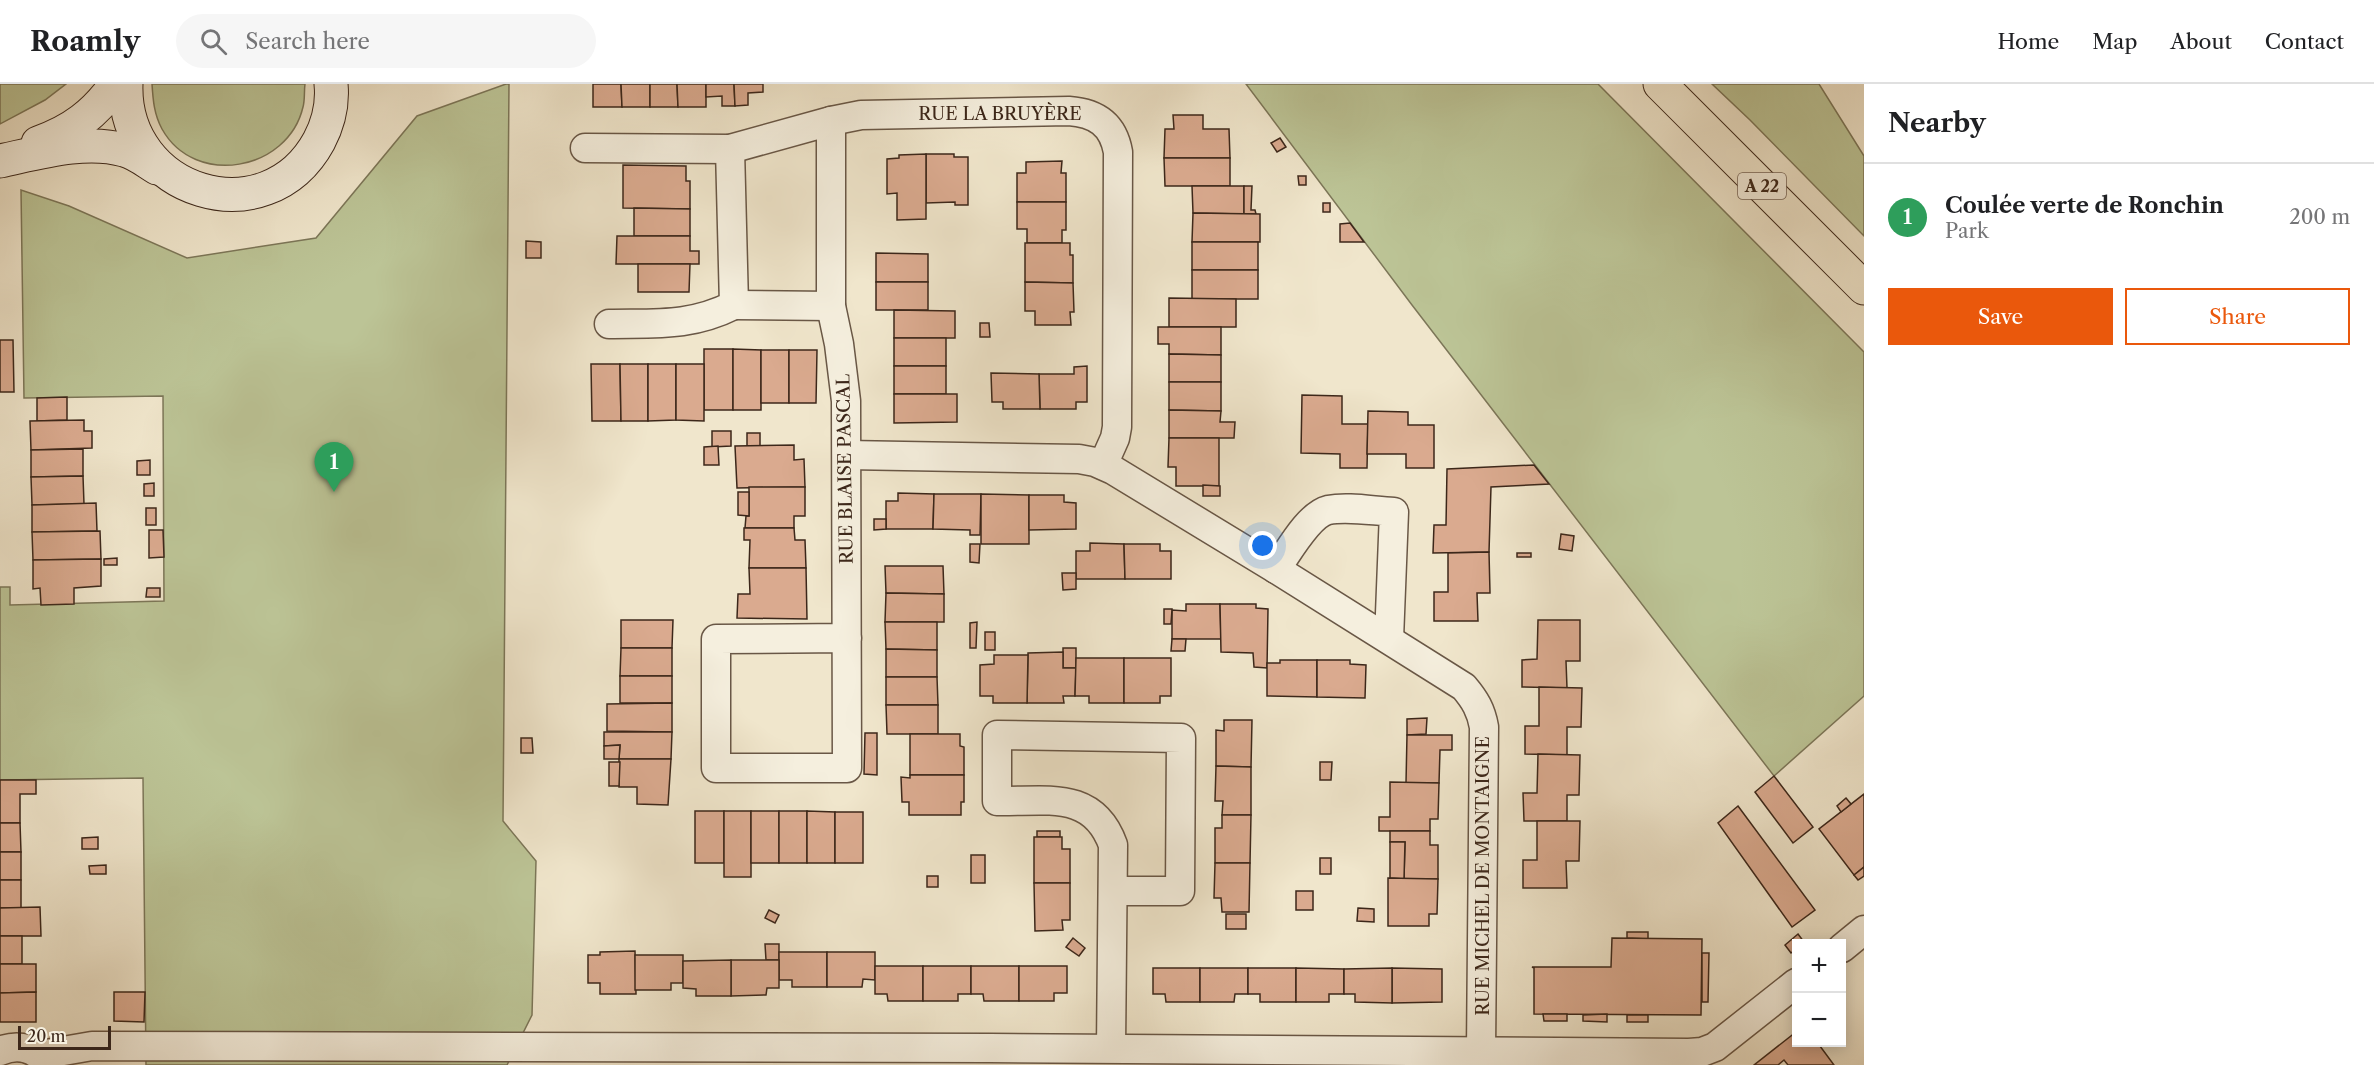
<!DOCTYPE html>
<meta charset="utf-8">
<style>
body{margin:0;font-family:"Libre Caslon Text",serif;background:#f6f6f6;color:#202124}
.controls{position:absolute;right:18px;bottom:18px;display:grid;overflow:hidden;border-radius:0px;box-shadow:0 3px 15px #0003}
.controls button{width:54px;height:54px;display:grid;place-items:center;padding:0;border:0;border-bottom:2px solid #e0e0e0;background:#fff;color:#202124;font:30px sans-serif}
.scale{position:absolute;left:18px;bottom:15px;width:93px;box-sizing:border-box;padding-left:6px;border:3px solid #3c271a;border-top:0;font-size:16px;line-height:21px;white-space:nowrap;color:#3c271a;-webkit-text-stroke:4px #f5efde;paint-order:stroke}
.you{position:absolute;left:1263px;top:462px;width:21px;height:21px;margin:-15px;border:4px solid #fff;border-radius:50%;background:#1a73e8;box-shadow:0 0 0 9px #1a73e833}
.badge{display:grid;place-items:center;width:39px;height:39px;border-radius:50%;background:#ea580c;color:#fff;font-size:20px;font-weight:700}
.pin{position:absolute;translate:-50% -50px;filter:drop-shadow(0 2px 3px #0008)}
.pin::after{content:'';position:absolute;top:32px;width:21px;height:18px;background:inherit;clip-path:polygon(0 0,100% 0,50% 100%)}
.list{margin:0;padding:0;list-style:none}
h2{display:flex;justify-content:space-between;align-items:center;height:78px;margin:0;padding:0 24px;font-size:26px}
h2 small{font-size:20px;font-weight:400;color:#757577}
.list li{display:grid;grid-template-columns:39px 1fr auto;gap:18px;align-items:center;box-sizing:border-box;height:108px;padding:0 24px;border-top:2px solid #e0e0e0}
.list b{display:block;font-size:22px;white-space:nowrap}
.list p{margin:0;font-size:20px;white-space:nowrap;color:#757577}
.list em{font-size:20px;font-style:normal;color:#757577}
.actions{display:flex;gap:12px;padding:18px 24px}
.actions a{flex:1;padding:14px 0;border:2px solid #ea580c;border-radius:0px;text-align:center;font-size:21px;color:#ea580c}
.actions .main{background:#ea580c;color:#fff}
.icon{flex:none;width:33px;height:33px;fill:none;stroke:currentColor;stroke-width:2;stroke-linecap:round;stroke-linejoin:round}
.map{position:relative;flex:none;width:1864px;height:981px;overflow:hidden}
header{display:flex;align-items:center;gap:36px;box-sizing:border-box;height:84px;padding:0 30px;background:#fff;border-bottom:2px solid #e0e0e0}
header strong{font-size:28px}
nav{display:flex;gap:33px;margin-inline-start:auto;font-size:21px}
.search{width:420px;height:54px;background:#f6f6f6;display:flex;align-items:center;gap:15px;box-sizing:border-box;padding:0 21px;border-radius:33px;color:#757577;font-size:22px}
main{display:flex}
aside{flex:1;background:#fff}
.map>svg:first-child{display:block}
.green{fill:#bcc496;stroke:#7c7658;stroke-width:1.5}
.building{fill:#daaa8f;stroke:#3c271a;stroke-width:1.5}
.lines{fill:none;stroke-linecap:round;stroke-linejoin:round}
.street-casing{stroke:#695746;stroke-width:31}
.secondary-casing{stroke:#3c271a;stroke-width:35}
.highway-casing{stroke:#3c271a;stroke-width:35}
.street{stroke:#f5efde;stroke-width:28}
.secondary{stroke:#f5efde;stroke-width:33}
.highway{stroke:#f0e6cc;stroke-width:33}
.labels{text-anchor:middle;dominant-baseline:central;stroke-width:4.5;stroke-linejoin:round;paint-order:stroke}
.shield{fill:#f5efde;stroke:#746355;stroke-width:1.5}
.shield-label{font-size:16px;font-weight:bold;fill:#3c271a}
.street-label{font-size:18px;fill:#3c271a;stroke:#f5efde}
</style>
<header>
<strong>Roamly</strong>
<div class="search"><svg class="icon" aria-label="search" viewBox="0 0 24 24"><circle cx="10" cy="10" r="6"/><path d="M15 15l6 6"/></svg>Search here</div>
<nav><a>Home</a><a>Map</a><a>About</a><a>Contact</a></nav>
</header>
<main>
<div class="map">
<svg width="1864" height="981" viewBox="0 0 1864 981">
<rect width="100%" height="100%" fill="#f0e6cc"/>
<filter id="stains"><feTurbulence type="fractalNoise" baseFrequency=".00333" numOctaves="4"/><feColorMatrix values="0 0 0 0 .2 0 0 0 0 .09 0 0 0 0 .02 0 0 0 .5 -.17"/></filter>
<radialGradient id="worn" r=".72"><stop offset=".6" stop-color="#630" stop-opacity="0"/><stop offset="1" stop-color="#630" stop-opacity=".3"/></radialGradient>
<g class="green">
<polygon points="0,0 66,0 45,16 0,40"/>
<path d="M152,0h153c-1,7 0,16 -2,23 -15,64 -108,81 -141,22 -8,-15 -9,-29 -10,-45z"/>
<polygon points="506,0 509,0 503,737 536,777 532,931 507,981 146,981 143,694 0,696 0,503 10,503 10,521 164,517 163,312 24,314 21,106 69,122 187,174 316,154 417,32"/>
<polygon points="1246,0 1598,0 1864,268 1864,612 1774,692 1412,221"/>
<polygon points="1712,0 1819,0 1864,72 1864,152 1750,36"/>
</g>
<g class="building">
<polygon points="593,0 621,0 622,23 593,23"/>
<polygon points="621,0 650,0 650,23 622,23"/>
<polygon points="650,0 677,0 678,23 650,23"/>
<polygon points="677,0 706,0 706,23 678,23"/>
<polygon points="706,0 734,0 735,22 722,22 722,12 706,13"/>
<polygon points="734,0 763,0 763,8 748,9 748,21 735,22"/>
<polygon points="1173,31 1203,31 1203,45 1229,45 1230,74 1164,74 1165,45 1174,45"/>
<polygon points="1280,54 1286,63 1277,68 1271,59"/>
<polygon points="926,70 954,70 954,73 968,73 968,121 955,121 955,118 926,119"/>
<polygon points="926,70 926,135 897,136 897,109 887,110 887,75 899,74 899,71"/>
<polygon points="1164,74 1230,74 1230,102 1165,102"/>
<polygon points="1062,77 1061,89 1066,89 1066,118 1017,118 1017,89 1026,89 1026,78"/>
<polygon points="623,81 686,82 686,97 690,97 690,125 623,124"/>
<polygon points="1298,92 1306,92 1306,101 1299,101"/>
<polygon points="1192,102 1244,102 1244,130 1193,129"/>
<polygon points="1244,102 1252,102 1251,126 1255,126 1256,130 1244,130"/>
<polygon points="1017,118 1066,118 1066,146 1062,146 1062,159 1027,159 1027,145 1017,145"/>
<rect x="1323" y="119" width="7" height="9"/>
<polygon points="634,124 690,125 690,152 634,152"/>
<polygon points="1193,129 1260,130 1260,158 1192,158"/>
<polygon points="1350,139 1364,158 1340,158 1340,140"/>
<polygon points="617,152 690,152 690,167 699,167 699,180 616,180"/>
<polygon points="526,157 541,158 541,174 526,174"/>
<rect x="1192" y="158" width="66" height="28"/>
<polygon points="1025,159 1070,159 1070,171 1073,171 1073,199 1025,198"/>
<polygon points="876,169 928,170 928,198 876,198"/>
<polygon points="638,180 690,180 689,208 638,208"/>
<rect x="1192" y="186" width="66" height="29"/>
<rect x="876" y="198" width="52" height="28"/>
<polygon points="1025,198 1073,199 1074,228 1070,228 1071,241 1035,241 1035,227 1025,227"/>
<polygon points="1169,214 1236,215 1236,243 1169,243"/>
<polygon points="894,226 955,227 955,254 894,254"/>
<polygon points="980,239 989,239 990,253 980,253"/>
<polygon points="1158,243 1221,243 1221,271 1169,270 1169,260 1158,260"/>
<rect x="894" y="254" width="52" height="28"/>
<polygon points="0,256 13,256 14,308 0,308"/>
<rect x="704" y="265" width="29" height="61"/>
<polygon points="733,265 761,266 761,326 733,326"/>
<rect x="761" y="266" width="28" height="53"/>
<polygon points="789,266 817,266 816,319 789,319"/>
<polygon points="1169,270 1221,271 1221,298 1169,298"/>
<polygon points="591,280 620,280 621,337 592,337"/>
<polygon points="620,280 648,280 648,337 621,337"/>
<polygon points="648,280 676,280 676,336 648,337"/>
<polygon points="676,280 704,280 704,337 676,336"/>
<rect x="894" y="282" width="52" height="28"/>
<polygon points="1087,282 1087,318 1076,318 1076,325 1040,325 1039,290 1074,290 1074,283"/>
<polygon points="991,289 1039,290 1040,325 1003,325 1003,318 992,318"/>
<polygon points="1169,298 1221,298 1221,327 1169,326"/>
<polygon points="894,310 957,310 957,338 894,339"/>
<polygon points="1302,311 1342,312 1342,340 1368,340 1367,384 1340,384 1340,370 1301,369"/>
<polygon points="67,313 67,336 37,337 37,314"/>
<polygon points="1169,326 1221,327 1220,338 1235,338 1234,354 1169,354"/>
<polygon points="1368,327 1408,328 1408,341 1434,341 1434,384 1406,384 1406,370 1367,370"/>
<polygon points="84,336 84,347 92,347 92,364 31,366 30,337"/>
<polygon points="712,347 731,347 731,362 712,363"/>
<rect x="747" y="349" width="13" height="13"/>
<polygon points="1169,354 1219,354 1219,402 1176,402 1176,383 1168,383"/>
<polygon points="794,361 794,376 804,375 805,403 737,404 735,362"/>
<polygon points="718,362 719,381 704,381 704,363"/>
<polygon points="83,365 83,392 31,393 31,366"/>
<polygon points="150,376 150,391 137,391 137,377"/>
<polygon points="1534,381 1549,400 1491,403 1489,468 1433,469 1434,441 1446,441 1447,385"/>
<polygon points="83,392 84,420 32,421 31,393"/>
<polygon points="154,399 154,412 144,412 144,400"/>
<polygon points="1203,401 1220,402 1220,412 1203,412"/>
<polygon points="749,403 805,403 805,432 794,432 794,444 745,444 746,432 749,432"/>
<polygon points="738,408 749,408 749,432 738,431"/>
<polygon points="898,409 934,410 933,445 886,445 886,417 898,417"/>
<polygon points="934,410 981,410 980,451 970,451 970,446 933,445"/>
<polygon points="981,410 1029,411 1029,460 981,460"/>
<polygon points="1029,411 1064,411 1064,418 1076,419 1076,445 1029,446"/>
<polygon points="96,419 97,447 32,448 32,421"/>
<rect x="146" y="424" width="10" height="17"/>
<polygon points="874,435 886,435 886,445 874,446"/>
<polygon points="744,444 794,444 795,456 805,456 806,484 749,484 750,456 744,456"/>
<polygon points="149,446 163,446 164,473 149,474"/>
<polygon points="100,447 101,475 33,476 32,448"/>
<polygon points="1561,450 1574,452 1572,467 1559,465"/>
<polygon points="1090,459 1124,460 1125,495 1076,495 1076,467 1090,467"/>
<polygon points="970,460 980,460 979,479 970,478"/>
<polygon points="1124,460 1160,460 1160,467 1171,467 1171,495 1125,495"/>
<polygon points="1489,468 1490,509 1477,509 1478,537 1434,537 1434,508 1448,508 1448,469"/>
<rect x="1517" y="469" width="14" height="4"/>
<polygon points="117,474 117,481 104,481 104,475"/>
<polygon points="101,475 101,502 74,504 74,520 41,521 40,504 33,505 33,476"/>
<polygon points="885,482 943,482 944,510 886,509"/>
<polygon points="749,484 806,484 807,535 737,534 738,510 750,510"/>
<polygon points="1062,489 1076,489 1076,505 1063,506"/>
<polygon points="147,504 160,504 160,513 146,513"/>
<polygon points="886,509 944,510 944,538 885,538"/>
<polygon points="1186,520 1220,520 1221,555 1172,555 1172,526 1186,527"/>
<polygon points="1220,520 1256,520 1256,524 1268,525 1267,584 1254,583 1253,569 1221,568"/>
<polygon points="1164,525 1172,525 1171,540 1164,540"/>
<polygon points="621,536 673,536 672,564 621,564"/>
<polygon points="1538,536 1580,536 1580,577 1566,577 1567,604 1522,603 1522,576 1537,575"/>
<polygon points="885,538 937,538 937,566 886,565"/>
<polygon points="977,538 976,564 970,564 970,539"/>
<rect x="985" y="548" width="10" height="18"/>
<polygon points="1172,555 1186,555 1185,567 1171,567"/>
<polygon points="621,564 672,564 672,592 620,592"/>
<rect x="1063" y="564" width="13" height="20"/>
<polygon points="886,565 937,566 937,593 886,593"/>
<polygon points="1063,568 1063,584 1076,584 1075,612 1063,612 1064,619 1027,619 1028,569"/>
<polygon points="994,571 1028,571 1027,619 993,619 993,612 980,612 980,581 994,580"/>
<polygon points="1076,574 1124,574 1124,619 1089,619 1089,612 1075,612"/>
<polygon points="1124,574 1171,574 1171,612 1160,612 1160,619 1124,619"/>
<polygon points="1280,576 1317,576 1317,613 1267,612 1267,579 1280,579"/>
<polygon points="1317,576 1350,576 1350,580 1366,581 1365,614 1317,613"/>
<rect x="620" y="592" width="52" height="27"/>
<polygon points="886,593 937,593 938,621 886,621"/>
<polygon points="1539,603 1582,604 1581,643 1567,643 1567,671 1525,670 1525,642 1539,642"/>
<polygon points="672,619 672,648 607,647 607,620"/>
<polygon points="886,621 938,621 938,650 887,650"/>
<polygon points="1427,634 1426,650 1407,651 1407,635"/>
<polygon points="1224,636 1252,636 1251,683 1216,682 1216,646 1224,647"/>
<polygon points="604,648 672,648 671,675 619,675 620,661 604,662"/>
<polygon points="865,649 877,649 877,691 864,690"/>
<polygon points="910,650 960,650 960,662 964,663 964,691 910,691"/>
<polygon points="1407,651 1452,651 1452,666 1440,666 1439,699 1406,699"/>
<polygon points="521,654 532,654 533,669 521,669"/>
<polygon points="620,661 619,675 604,675 604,662"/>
<polygon points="1538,670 1580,671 1579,711 1567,711 1567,737 1524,737 1523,709 1537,709"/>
<polygon points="619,675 671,675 668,721 637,720 637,703 619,703"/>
<polygon points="609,678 620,678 619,702 609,702"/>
<polygon points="1320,678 1332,678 1331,696 1320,696"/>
<polygon points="1216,682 1251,683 1251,731 1222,731 1223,717 1215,717"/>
<polygon points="910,691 964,691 964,718 961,718 961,731 909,731 909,718 902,718 901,693 910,694"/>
<polygon points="1774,692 1813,743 1793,759 1755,708"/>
<polygon points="0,696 36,696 36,710 20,710 20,739 0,739"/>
<polygon points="1390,698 1439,699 1438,735 1430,735 1430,747 1379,747 1379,733 1390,733"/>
<polygon points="1864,710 1864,783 1854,791 1819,745"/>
<polygon points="1846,714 1851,720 1841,728 1837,722"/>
<polygon points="1738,722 1815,826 1792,843 1718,739"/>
<rect x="695" y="727" width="29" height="52"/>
<rect x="724" y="727" width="27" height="66"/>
<rect x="751" y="727" width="28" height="52"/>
<rect x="779" y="727" width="28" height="52"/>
<polygon points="807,727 835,728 835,779 807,779"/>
<rect x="835" y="728" width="28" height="51"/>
<polygon points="1222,731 1251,731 1250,779 1215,779 1215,744 1222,744"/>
<polygon points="1537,737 1580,737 1579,777 1566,777 1567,804 1523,804 1523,776 1537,776"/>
<polygon points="0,739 20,739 21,768 0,768"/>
<rect x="1037" y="747" width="23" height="6"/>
<polygon points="1390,747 1430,747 1430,761 1438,761 1438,795 1404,795 1405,758 1390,758"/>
<polygon points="98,753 98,765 82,765 82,754"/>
<polygon points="1034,753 1062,753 1062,765 1070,765 1070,799 1034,799"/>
<polygon points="1390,758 1405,758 1404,795 1390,794"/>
<rect x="0" y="768" width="21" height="28"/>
<rect x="971" y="771" width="14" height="28"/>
<rect x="1320" y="774" width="11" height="16"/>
<polygon points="1215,779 1250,779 1249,828 1222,828 1221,814 1214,814"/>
<polygon points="106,781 106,790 90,790 89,782"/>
<polygon points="1864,783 1864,792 1858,796 1854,791"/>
<rect x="927" y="792" width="11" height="11"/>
<polygon points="1388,794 1438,795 1437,830 1429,830 1429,842 1388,842"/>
<rect x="0" y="796" width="21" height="28"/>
<polygon points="1034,799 1070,799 1070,836 1062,836 1063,846 1035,847"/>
<rect x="1296" y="807" width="17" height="19"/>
<polygon points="40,823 41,852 0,852 0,824"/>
<polygon points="1358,824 1374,825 1374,838 1357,837"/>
<polygon points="769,826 779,831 775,839 765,834"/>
<rect x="1226" y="830" width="20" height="15"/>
<polygon points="1627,848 1648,848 1648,855 1627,854"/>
<polygon points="1798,850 1804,858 1796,860 1796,865 1791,869 1785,861"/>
<rect x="0" y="852" width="22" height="28"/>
<polygon points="1073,854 1085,864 1079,872 1066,863"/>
<polygon points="1612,854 1702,855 1701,931 1534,930 1534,884 1532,883 1611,883"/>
<polygon points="765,860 779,860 779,876 766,876"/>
<polygon points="635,867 636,910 600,910 600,899 588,899 588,871 600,871 600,868"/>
<polygon points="779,868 827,868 827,903 792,903 792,896 779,896"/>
<polygon points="827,868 875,868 875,896 863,895 862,903 827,903"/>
<polygon points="1702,869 1709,869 1708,918 1702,918"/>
<polygon points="635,871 683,871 683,899 671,899 671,906 635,906"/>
<polygon points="731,876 779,876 779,904 767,904 766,911 731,912"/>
<polygon points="731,876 731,912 696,912 696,905 683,904 683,877"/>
<polygon points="0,880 36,880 36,908 0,909"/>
<polygon points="875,882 923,882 923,917 888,917 887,910 875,910"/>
<polygon points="923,882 971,882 971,910 958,910 958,917 923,917"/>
<polygon points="971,882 1019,882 1019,917 984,917 983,910 971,910"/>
<polygon points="1019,882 1067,882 1067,909 1054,909 1054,917 1019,917"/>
<polygon points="1153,884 1200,884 1200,918 1166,918 1165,910 1153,910"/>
<polygon points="1200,884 1248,884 1248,910 1235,910 1234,918 1200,918"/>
<polygon points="1248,884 1296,884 1296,918 1260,918 1260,910 1248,910"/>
<polygon points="1296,884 1344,885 1344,910 1329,910 1329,918 1296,918"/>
<polygon points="1392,884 1442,885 1442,918 1392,919"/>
<polygon points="1392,884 1392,919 1355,918 1355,910 1344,910 1344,885"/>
<polygon points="36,908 36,938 0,938 0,909"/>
<polygon points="114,908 145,908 144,938 114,937"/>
<polygon points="1543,930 1567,930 1567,937 1544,937"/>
<polygon points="1607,930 1607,938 1583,937 1583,931"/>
<rect x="1627" y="931" width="21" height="7"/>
<polygon points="1796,948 1796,958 1817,958 1834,981 1788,981 1784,976 1778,981 1754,981"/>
</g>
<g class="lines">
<defs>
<g id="street">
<polyline points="831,37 831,222 839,260 846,317 847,684 716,684 716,555 847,554"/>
<path d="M585,64l145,1 101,-28 30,-6 208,-4c27,2 44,13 49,41l-1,275 -2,11 -12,27"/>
<polyline points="734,221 831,222"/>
<path d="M609,240c47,-1 81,3 125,-19l-4,-156"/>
<path d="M847,371l232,4 16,3 18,8 163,99 188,118c11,13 17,23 20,40l-3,324"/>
<path d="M1276,485c12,-16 32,-54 52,-59 20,-4 45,1 66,2l-5,127"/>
<polyline points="1842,864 1864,846"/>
<path d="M1111,964l2,-203c-20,-56 -68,-43 -116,-44v-66l184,3 -1,153h-67"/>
<path d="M0,967c19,-8 37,-2 48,14"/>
<polyline points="40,971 92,962 990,964 1689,969 1702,968 1715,963 1796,899"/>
</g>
<g id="secondary">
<path d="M126,0c-4,109 140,154 193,57 9,-17 14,-37 12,-57"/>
<path d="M38,59c34,-12 57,-29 78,-59"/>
<path d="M0,77c38,-8 85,-22 124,-11 12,3 23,12 33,18"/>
</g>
<polyline id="highway" points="1660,0 1864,204"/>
</defs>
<use href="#street" class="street-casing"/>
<use href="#secondary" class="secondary-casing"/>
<use href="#highway" class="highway-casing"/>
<use href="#street" class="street"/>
<use href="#secondary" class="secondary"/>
<use href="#highway" class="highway"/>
</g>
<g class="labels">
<rect class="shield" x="1738" y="89" width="48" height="26" rx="4.5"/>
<g class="shield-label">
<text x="1762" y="102">A 22</text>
</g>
<g class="street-label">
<text x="1000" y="30">RUE LA BRUYÈRE</text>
<text transform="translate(845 385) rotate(-91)">RUE BLAISE PASCAL</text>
<text transform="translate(1483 792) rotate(-90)">RUE MICHEL DE MONTAIGNE</text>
</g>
</g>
<rect width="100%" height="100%" filter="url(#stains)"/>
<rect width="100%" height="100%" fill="url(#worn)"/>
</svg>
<div class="controls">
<button>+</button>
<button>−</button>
</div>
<div class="scale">20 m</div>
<div class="you"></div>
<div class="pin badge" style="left:334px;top:408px;background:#2e9e5b">1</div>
</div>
<aside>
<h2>Nearby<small></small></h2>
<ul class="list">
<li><span class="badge" style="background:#2e9e5b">1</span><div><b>Coulée verte de Ronchin</b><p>Park</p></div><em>200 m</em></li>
</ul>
<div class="actions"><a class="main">Save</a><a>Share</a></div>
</aside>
</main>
